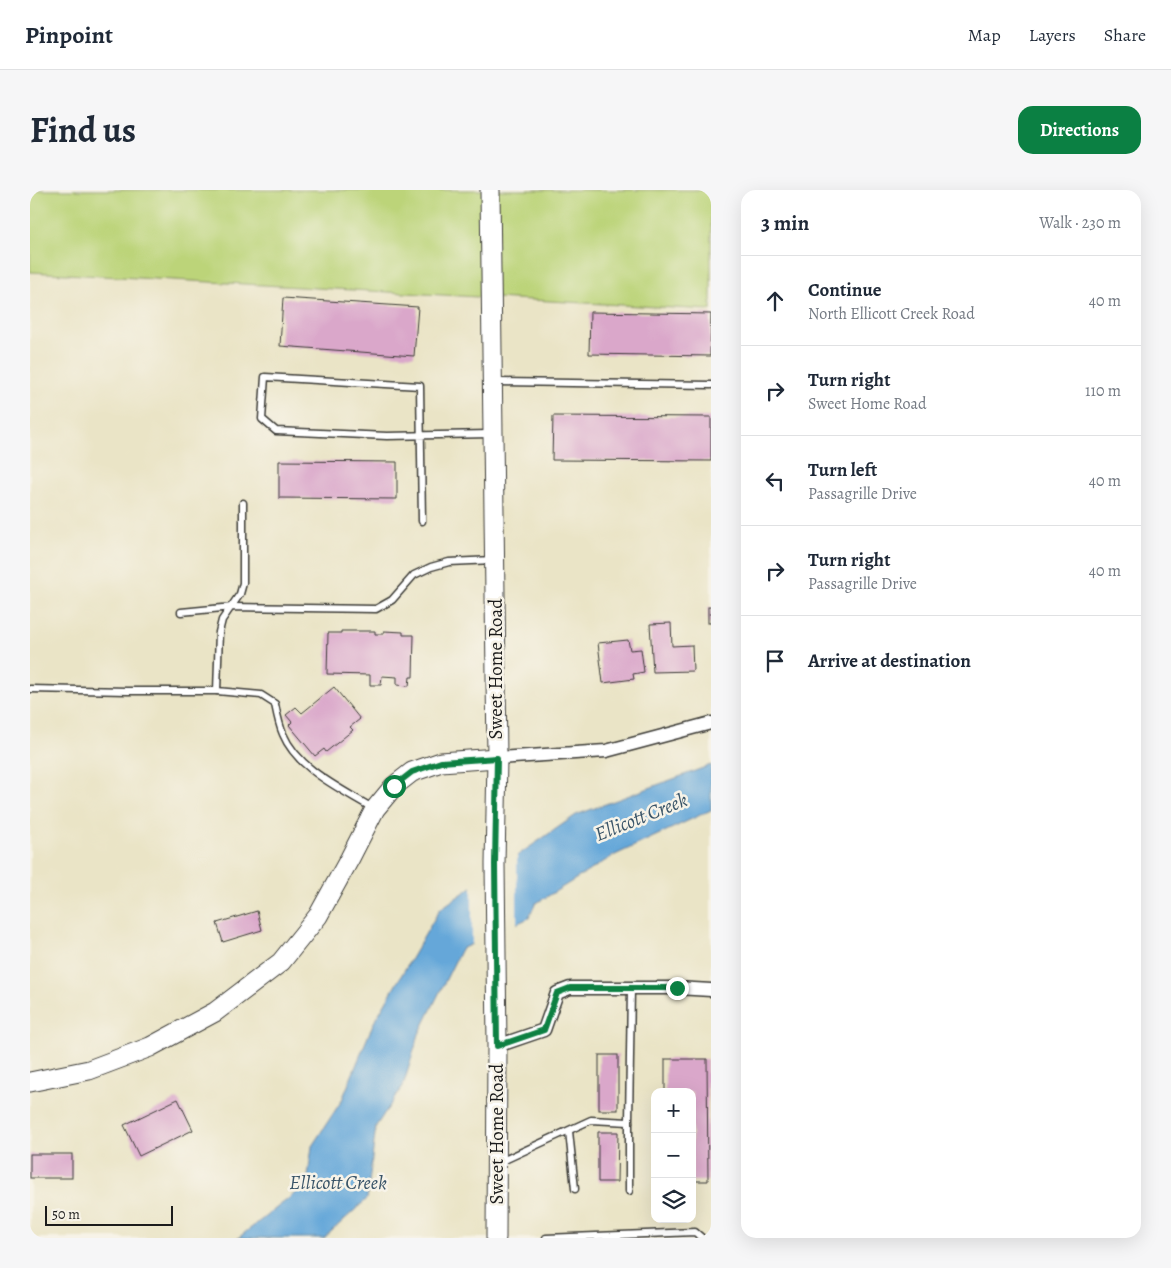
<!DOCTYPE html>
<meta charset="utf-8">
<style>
body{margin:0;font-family:Alegreya,serif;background:#f6f6f7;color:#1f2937}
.controls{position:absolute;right:15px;bottom:15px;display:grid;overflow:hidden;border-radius:10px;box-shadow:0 5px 20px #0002}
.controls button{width:45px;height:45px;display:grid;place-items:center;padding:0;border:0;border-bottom:1px solid #e0e1e3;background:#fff;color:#1f2937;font:25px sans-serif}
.scale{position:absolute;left:15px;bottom:12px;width:128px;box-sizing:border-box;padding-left:5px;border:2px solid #1c1c1c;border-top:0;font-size:14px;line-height:18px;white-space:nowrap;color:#1c1c1c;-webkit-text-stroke:4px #f7f3e8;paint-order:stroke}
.stop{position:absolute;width:15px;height:15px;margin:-11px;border:4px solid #0b8043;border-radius:50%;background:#fff}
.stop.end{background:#0b8043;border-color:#fff;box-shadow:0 1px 5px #0008}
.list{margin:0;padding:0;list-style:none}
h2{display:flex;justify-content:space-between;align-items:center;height:65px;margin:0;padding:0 20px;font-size:21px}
h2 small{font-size:16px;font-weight:400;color:#747a83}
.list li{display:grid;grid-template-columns:32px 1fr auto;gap:15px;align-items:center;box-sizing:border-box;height:90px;padding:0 20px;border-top:1px solid #e0e1e3}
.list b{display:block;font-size:19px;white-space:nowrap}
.list p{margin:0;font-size:16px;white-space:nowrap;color:#747a83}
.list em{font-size:16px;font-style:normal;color:#747a83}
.icon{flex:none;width:28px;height:28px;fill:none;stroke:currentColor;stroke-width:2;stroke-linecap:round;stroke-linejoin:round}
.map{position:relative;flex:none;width:681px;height:1048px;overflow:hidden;border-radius:15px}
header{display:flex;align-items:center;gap:30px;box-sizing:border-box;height:70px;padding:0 25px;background:#fff;border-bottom:1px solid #e0e1e3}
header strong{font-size:24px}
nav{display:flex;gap:28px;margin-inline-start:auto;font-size:18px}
.intro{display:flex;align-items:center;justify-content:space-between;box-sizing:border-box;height:120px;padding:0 30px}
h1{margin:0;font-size:35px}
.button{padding:12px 22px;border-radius:15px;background:#0b8043;color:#fff;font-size:18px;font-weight:700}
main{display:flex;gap:30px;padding:0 30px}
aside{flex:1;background:#fff;border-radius:15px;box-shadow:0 5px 20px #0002}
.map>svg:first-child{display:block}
.green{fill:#bcd479;stroke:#6c784a}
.water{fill:#65a7d9;stroke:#40627a}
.pier{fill:#eae4c6}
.building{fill:#daa7ca}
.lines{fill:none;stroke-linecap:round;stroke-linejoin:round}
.lane-casing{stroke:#3b3a36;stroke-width:9}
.street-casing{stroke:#3b3a36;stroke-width:15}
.secondary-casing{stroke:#3b3a36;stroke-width:21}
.lane{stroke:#fff;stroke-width:6}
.street{stroke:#fff;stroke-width:12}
.secondary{stroke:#fff;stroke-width:19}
.route{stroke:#0b8043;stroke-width:6}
.labels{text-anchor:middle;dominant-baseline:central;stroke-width:5;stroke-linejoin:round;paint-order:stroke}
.street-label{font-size:19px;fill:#1c1c1c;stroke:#f7f3e8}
.water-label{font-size:20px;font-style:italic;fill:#395468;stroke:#f7f3e8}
</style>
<header>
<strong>Pinpoint</strong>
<nav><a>Map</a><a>Layers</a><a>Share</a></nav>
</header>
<div class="intro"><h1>Find us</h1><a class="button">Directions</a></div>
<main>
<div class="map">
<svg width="681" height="1048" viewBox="0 0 681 1048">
<rect width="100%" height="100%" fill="#f7f3e8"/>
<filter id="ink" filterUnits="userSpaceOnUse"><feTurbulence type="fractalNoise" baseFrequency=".02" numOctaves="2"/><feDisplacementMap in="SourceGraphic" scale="10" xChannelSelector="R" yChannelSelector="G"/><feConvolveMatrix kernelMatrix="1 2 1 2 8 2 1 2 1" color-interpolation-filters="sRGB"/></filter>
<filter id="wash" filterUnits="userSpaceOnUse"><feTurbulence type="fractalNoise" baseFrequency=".0096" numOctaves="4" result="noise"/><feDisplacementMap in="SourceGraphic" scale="20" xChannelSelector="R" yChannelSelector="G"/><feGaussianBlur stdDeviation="1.12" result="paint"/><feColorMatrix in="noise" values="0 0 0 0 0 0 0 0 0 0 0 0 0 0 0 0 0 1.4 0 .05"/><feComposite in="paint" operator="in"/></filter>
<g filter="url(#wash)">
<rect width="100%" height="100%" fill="#eae4c6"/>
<polygon class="green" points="0,0 681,0 681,120 0,82"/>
<polygon class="water" points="681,575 681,620 583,666 505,714 499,728 431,759 389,844 373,896 346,936 337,1009 294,1048 208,1048 277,994 282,956 312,910 343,834 410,719 546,625"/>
<polygon class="pier" points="487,663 487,736 442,757 442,694"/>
<g id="blocks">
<g class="building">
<polygon points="253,108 388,117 384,166 250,156"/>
<polygon points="560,122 681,124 680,166 559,164"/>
<polygon points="523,226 681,227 681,271 522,270"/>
<polygon points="249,271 367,272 367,309 249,308"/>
<rect x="678" y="417" width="3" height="16"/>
<polygon points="641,433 642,456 662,455 663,481 623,482 620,434"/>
<polygon points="311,441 345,441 345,444 354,444 354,441 373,442 373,445 384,445 383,487 380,487 379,496 367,495 367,487 352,486 351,495 340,495 340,485 297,484 298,443 311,443"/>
<polygon points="598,450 600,460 611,459 614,482 603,484 604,489 573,493 568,453"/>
<polygon points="304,497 330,529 320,537 323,540 296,562 294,559 285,566 259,535 262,532 256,525 266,517 272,523"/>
<polygon points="227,721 232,740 193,752 187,733"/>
<rect x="569" y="865" width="19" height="55"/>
<polygon points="635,869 677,869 678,991 662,991 662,902 635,902"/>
<polygon points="148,909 163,940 109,966 94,935"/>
<polygon points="568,942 588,942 587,992 568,992"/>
<rect x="0" y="964" width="42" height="24"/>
</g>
</g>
</g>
<g filter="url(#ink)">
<use href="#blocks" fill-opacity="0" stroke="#3b3a36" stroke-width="1"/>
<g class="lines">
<defs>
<g id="lane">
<polyline points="465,192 681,195"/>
<polyline points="392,331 390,196 235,187 232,229 246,241 357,246 460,244"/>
<polyline points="151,422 203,417 346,419 362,410 384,385 401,377 419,372 464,370"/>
<path d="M0,499l97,2h90l44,4 14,9c2,10 4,21 8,30 15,36 59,55 91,75"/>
<polyline points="187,501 189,442 192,430 210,404 213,393 213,313"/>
<polyline points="599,932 599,1001"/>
<polyline points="539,941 545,999"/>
<polyline points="470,972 561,930 599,932 601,798"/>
<polyline points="516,1048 665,1042 672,1048"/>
</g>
<g id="street">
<polyline points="467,568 576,561 681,533"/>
<polyline points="467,856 514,840 527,803 540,798 647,798 681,800"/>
</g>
<g id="secondary">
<polyline points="460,0 467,568 465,674 467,856 466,1048"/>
<polyline points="0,892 59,880 120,857 185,822 251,772 288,726 320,668 345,619 364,596 382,582 411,572 467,568"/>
</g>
</defs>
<use href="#lane" class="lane-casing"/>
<use href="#street" class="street-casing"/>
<use href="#secondary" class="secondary-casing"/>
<use href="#lane" class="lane"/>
<use href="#street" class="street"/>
<use href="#secondary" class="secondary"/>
</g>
</g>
<g class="lines" filter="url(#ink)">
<polyline class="route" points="364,596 382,582 411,572 467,568 465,674 467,856 514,840 527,803 540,798 647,798"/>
</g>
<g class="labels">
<g class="street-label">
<text transform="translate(466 479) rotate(-90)">Sweet Home Road</text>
<text transform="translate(467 944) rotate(-90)">Sweet Home Road</text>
</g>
<g class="water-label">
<text transform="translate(611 627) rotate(-22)">Ellicott Creek</text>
<text x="308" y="992">Ellicott Creek</text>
</g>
</g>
</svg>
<div class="controls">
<button>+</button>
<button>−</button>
<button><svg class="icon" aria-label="layers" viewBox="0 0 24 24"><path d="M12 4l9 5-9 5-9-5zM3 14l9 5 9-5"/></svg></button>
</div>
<div class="scale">50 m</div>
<div class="stop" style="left:364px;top:596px"></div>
<div class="stop end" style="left:647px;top:798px"></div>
</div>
<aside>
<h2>3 min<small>Walk · 230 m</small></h2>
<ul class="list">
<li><svg class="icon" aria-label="ahead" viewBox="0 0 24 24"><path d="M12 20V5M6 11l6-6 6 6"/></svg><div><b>Continue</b><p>North Ellicott Creek Road</p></div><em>40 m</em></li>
<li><svg class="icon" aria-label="right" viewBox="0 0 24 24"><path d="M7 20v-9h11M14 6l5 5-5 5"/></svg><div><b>Turn right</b><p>Sweet Home Road</p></div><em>110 m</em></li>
<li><svg class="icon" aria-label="left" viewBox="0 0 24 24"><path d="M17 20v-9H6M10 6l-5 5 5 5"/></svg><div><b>Turn left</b><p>Passagrille Drive</p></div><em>40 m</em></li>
<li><svg class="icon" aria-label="right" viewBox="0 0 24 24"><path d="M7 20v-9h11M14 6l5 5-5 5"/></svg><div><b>Turn right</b><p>Passagrille Drive</p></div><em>40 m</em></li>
<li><svg class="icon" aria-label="arrive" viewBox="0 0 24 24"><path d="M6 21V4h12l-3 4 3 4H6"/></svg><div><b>Arrive at destination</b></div></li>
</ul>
</aside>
</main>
